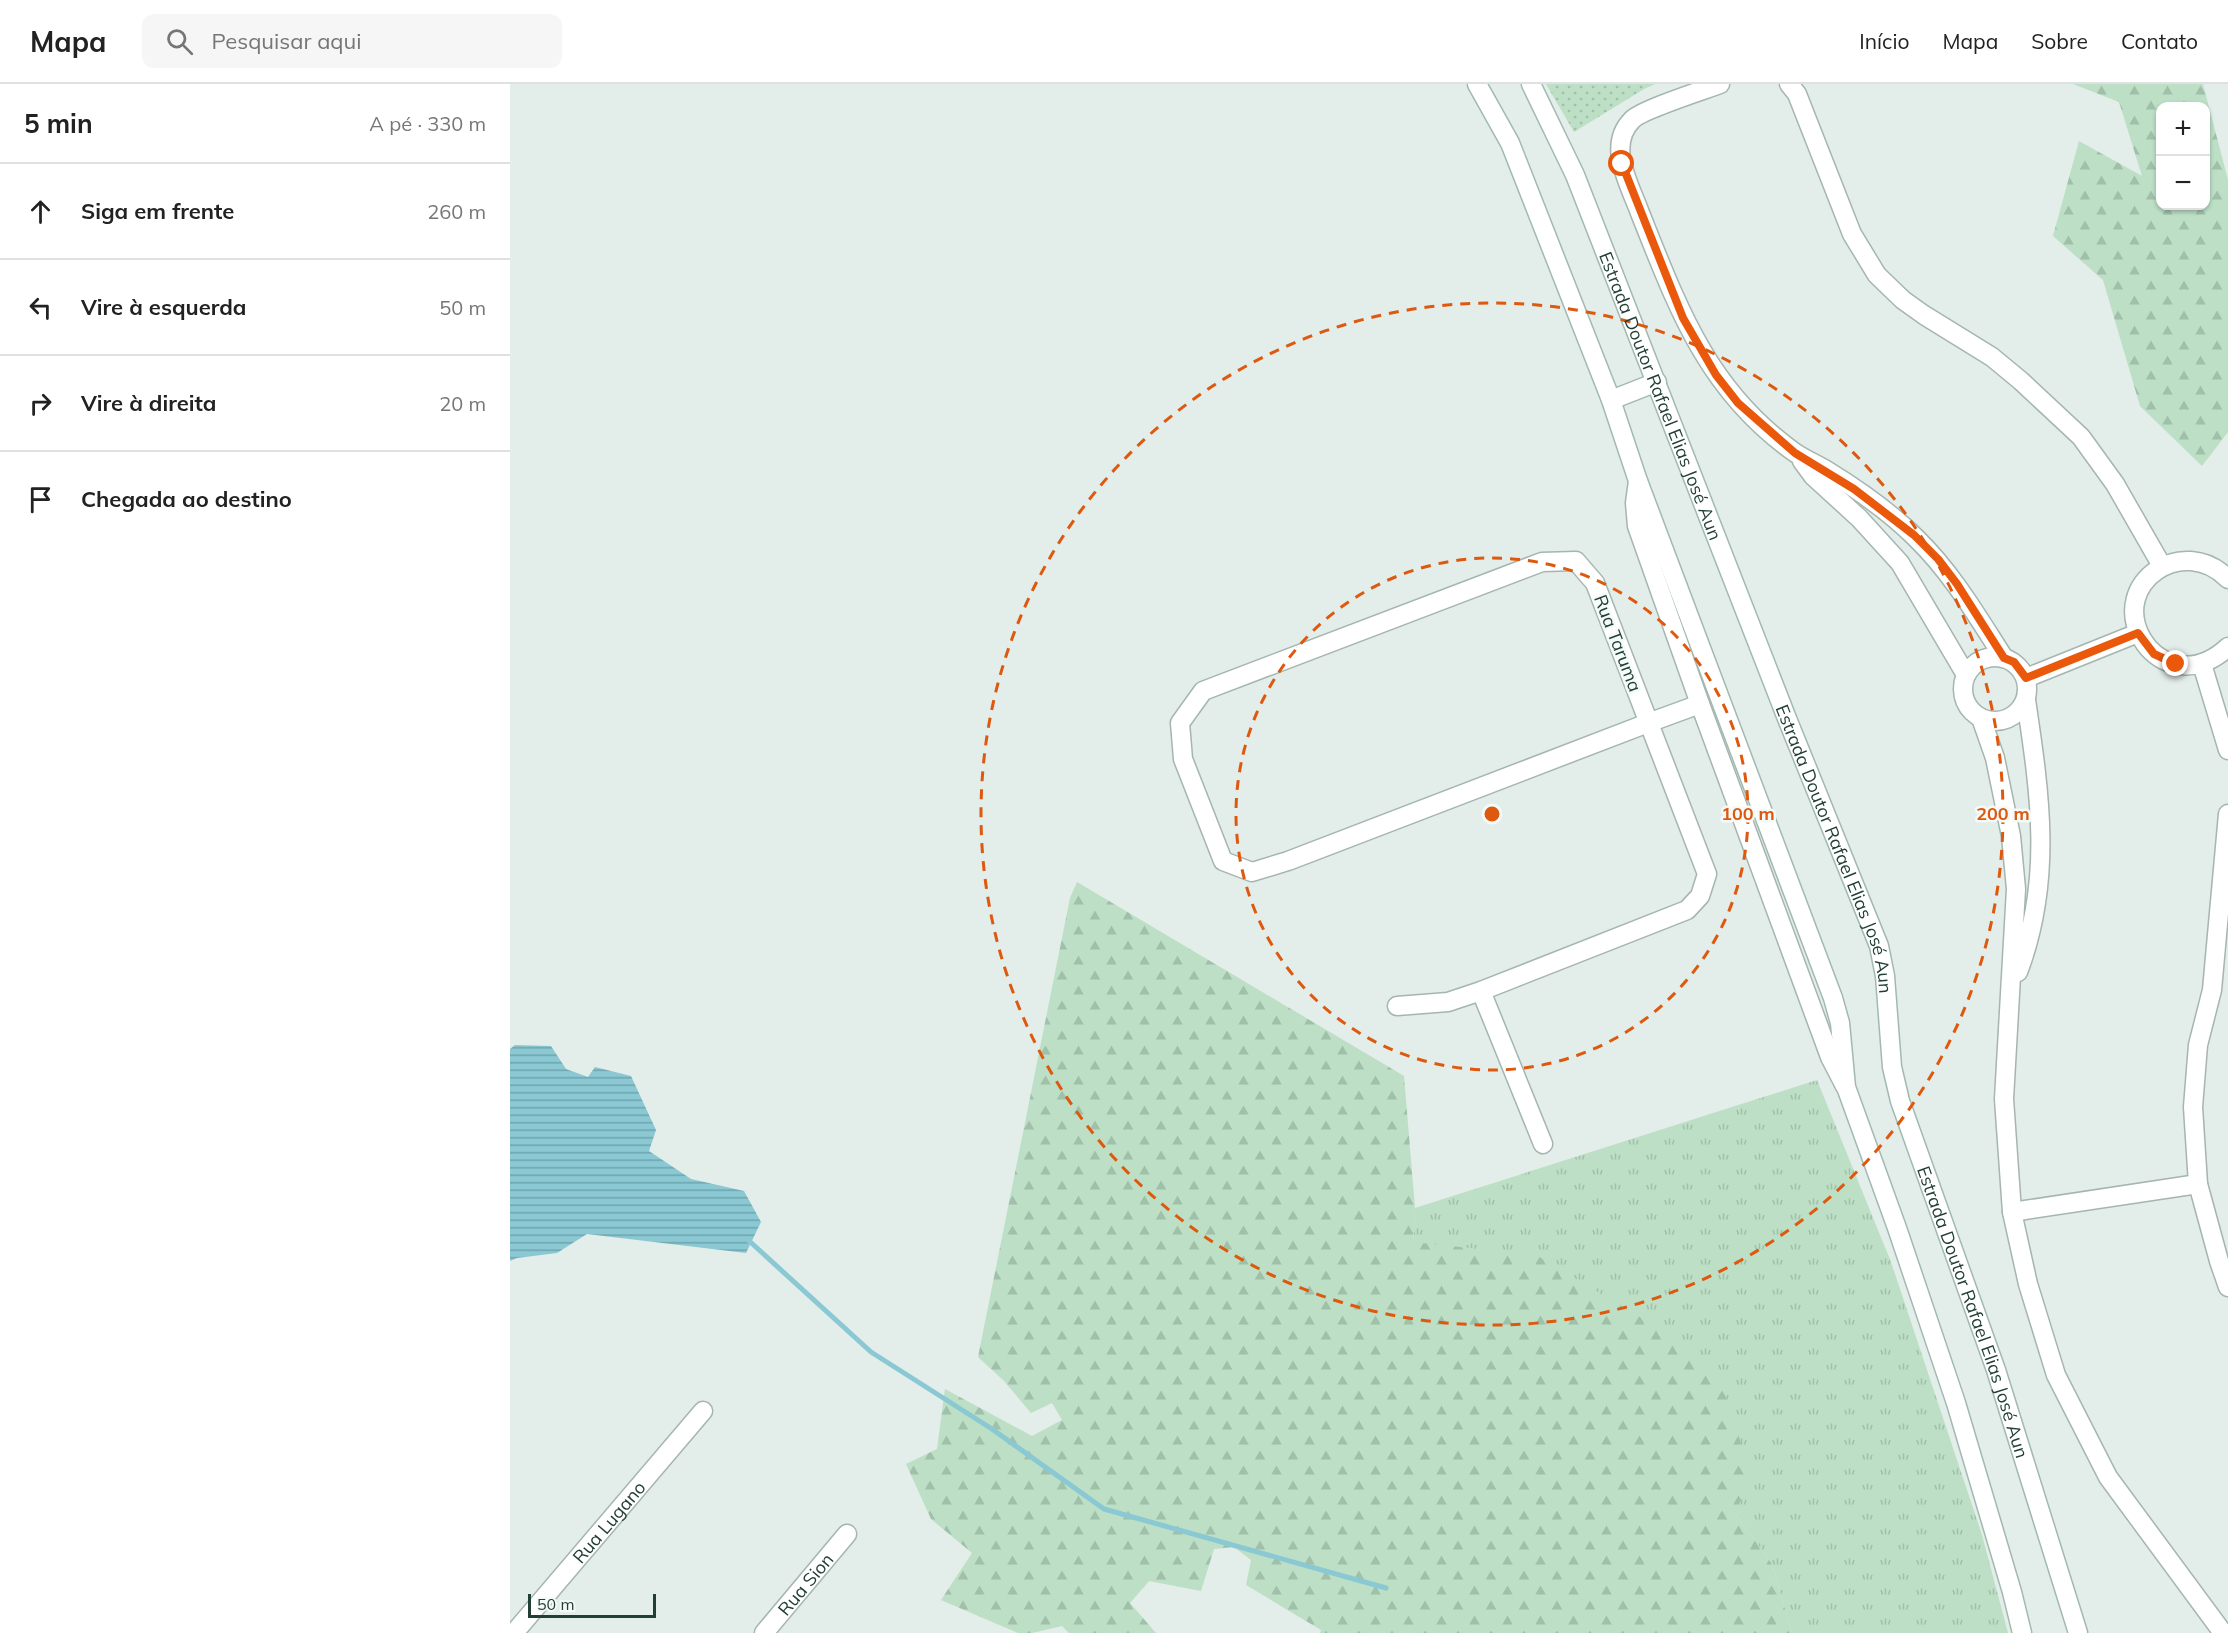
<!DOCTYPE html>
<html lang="pt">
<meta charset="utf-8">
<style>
body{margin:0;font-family:Mulish,sans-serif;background:#f6f6f6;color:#222}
.controls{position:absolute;right:18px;top:18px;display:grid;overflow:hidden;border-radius:12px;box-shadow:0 2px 4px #0004}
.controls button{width:54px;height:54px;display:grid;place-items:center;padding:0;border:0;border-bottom:2px solid #e0e0e0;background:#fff;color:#222;font:30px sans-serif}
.scale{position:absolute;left:18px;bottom:15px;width:128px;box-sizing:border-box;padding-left:6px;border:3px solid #223f37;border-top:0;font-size:16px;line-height:21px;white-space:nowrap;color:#223f37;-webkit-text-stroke:4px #f4faf7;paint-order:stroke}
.stop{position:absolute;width:18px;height:18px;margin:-14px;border:4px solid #ea580c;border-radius:50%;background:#fff}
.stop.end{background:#ea580c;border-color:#fff;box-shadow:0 2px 6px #0008}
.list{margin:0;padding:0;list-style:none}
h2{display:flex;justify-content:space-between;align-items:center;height:78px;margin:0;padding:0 24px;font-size:26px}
h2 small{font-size:20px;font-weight:400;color:#767676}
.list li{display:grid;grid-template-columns:39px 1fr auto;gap:18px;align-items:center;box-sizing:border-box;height:96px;padding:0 24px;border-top:2px solid #e0e0e0}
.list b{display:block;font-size:22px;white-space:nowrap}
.list em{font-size:20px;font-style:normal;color:#767676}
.icon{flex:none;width:33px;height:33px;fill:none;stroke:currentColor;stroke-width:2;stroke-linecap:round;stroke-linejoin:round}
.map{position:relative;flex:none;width:1718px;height:1549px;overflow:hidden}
header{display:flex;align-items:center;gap:36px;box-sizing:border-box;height:84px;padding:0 30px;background:#fff;border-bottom:2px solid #e0e0e0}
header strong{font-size:28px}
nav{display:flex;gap:33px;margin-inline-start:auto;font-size:21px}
.search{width:420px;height:54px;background:#f6f6f6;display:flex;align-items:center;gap:15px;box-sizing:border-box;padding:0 21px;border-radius:12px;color:#767676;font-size:22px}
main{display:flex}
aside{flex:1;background:#fff}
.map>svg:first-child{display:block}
.grass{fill:url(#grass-tufts)}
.forest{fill:url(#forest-firs);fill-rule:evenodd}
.park{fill:url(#park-dots)}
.water{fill:url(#water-rules)}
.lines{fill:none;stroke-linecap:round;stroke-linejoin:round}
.stream{stroke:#8ac8d3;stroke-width:5}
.street-casing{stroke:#a5b5b0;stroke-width:21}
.secondary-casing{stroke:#a1b9b1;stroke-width:21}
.street{stroke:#fff;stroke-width:18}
.secondary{stroke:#fff;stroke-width:18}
.route{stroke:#ea580c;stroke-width:8}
.ring{fill:none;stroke:#de580e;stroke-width:3;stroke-dasharray:10 8}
.labels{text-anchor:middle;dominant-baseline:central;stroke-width:5;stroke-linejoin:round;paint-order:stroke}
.street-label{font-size:18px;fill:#223f37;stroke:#f4faf7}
.centre{fill:#de580e;stroke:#f4faf7;stroke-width:3}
.ring-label{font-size:18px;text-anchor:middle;font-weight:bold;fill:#de580e;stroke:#f4faf7;stroke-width:5;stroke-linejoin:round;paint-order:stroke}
</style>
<header>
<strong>Mapa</strong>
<div class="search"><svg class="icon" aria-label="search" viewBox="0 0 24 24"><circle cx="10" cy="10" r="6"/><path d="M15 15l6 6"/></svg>Pesquisar aqui</div>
<nav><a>Início</a><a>Mapa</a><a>Sobre</a><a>Contato</a></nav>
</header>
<main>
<aside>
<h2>5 min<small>A pé · 330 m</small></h2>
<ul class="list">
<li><svg class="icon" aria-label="ahead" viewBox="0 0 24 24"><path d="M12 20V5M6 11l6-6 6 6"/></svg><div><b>Siga em frente</b></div><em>260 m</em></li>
<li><svg class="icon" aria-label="left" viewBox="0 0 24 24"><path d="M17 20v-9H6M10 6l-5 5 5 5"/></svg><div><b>Vire à esquerda</b></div><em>50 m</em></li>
<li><svg class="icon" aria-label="right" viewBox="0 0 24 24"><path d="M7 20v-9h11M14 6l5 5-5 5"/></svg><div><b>Vire à direita</b></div><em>20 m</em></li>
<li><svg class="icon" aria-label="arrive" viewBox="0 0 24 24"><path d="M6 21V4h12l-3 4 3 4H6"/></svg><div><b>Chegada ao destino</b></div></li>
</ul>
</aside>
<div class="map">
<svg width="1718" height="1549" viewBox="0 0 1718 1549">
<defs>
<pattern id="grass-tufts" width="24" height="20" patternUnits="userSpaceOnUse" patternTransform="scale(1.5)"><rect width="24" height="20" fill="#bcdfc5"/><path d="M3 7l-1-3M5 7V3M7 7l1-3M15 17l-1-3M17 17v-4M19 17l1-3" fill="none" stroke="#a1c0aa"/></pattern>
<pattern id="forest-firs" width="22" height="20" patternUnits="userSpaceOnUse" patternTransform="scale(1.5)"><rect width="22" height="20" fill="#bcdfc5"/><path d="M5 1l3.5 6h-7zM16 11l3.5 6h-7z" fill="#a1c0aa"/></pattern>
<pattern id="park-dots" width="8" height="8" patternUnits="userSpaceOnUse" patternTransform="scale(1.5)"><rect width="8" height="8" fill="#bcdfc5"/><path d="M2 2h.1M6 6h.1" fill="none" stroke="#a1c0aa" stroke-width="1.8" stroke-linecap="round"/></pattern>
<pattern id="water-rules" width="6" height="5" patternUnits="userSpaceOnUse" patternTransform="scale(1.5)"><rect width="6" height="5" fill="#8ac8d3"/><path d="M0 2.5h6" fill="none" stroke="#70a4ac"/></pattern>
</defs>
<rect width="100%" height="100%" fill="#e3ede9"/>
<polygon class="grass" points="1307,996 1381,1178 1472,1451 1498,1549 1282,1549 1262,1480 1224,1428 903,1158 905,1124"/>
<g class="forest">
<path d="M1563,0h130l25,96v252l-26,34 -62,-60 -37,-126 -50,-44 26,-95 63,35 -23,-74zM1696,22v100h-46v-100z"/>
<polygon points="567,798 894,992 905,1124 903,1158 1026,1171 1205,1278 1243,1397 1224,1428 1262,1480 1282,1549 810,1549 811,1546 736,1501 741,1476 724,1463 704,1465 691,1507 639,1497 620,1519 646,1549 559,1549 552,1542 522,1549 508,1549 431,1516 462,1469 421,1435 396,1380 427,1365 435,1305 522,1352 552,1336 542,1319 521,1329 494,1297 468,1273 560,814"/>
</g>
<polygon class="park" points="1036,0 1145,0 1134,5 1064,48"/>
<polygon class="water" points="5,961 41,962 56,985 78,993 85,983 121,992 146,1046 139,1067 181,1095 234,1107 251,1138 236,1169 77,1150 47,1169 7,1174 0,1177 0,965"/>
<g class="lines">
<polyline class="stream" points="237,1155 361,1268 482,1345 594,1425 876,1504"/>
<defs>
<g id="street">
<path d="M1210,0c-16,6 -79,26 -88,36 -26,26 -2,65 8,93 38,95 67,177 154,239 10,7 22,12 32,18 31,19 64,42 90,68 36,35 61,78 88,120"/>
<polyline points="1279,0 1287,10 1342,150 1367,191 1393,216 1414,231 1482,273 1511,297 1571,353 1605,400 1652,482"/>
<polyline points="1292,377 1303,392 1349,434 1390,479 1456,591"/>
<polyline points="1128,397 1125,419 1127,442 1190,620 1320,973 1335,1002"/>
<path d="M1718,495c-45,-46 -118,4 -86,60 7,12 18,21 32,25 20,5 39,-3 54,-17"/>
<circle cx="1485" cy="605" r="32"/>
<polyline points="1692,580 1718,666"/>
<polyline points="1516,594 1628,549"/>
<polyline points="1471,634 1485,674 1501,752 1506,805 1494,1015 1502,1128 1518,1200 1546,1291 1598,1393 1713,1549"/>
<polyline points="1718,730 1702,906 1688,961 1683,1023 1688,1100 1709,1177 1718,1203"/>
<path d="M1508,888c35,-92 22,-178 8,-272"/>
<polyline points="971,907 1033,1060"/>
<polyline points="887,922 938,918 971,907 1177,826 1190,812 1197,790 1085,499 1066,477 1032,478 693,607 670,639 673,675 713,777 742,788 778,777 1138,639 1190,620"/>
<polyline points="1502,1128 1688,1100"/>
<path id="s1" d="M4,1549l189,-222"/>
<path id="s2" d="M254,1549l83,-99"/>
</g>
<g id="secondary">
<polyline points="967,0 1000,59 1101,316 1128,397 1323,914 1330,939 1336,1003 1387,1144 1446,1319 1502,1508 1512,1549"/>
<path id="s3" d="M1021,0l44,91 211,541 93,230 6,30 7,91 8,34 96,269 82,263"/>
<polyline points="1101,316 1147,298"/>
</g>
</defs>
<use href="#street" class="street-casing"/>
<use href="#secondary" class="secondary-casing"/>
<use href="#street" class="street"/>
<use href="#secondary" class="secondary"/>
</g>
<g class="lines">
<polyline class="route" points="1112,80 1173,234 1206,291 1228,319 1285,369 1344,405 1404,451 1428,475 1447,500 1494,574 1504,578 1516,594 1628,549 1644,570 1666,580"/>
</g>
<g class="ring">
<circle cx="982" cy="730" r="256"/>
<circle cx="982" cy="730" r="511"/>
</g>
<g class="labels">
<g class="street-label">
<text stroke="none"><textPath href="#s3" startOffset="338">Estrada Doutor Rafael Elias José Aun</textPath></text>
<text transform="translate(1108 559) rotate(69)">Rua Taruma</text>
<text stroke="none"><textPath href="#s3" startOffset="824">Estrada Doutor Rafael Elias José Aun</textPath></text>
<text stroke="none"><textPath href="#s3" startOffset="1310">Estrada Doutor Rafael Elias José Aun</textPath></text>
<text stroke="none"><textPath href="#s1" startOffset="146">Rua Lugano</textPath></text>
<text stroke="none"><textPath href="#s2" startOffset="64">Rua Sion</textPath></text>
</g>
</g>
<circle cx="982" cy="730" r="9" class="centre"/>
<g class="ring-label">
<text x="1238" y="736">100 m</text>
<text x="1493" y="736">200 m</text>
</g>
</svg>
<div class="controls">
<button>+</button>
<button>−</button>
</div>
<div class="scale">50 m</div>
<div class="stop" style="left:1112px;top:80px"></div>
<div class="stop end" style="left:1666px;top:580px"></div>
</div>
</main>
